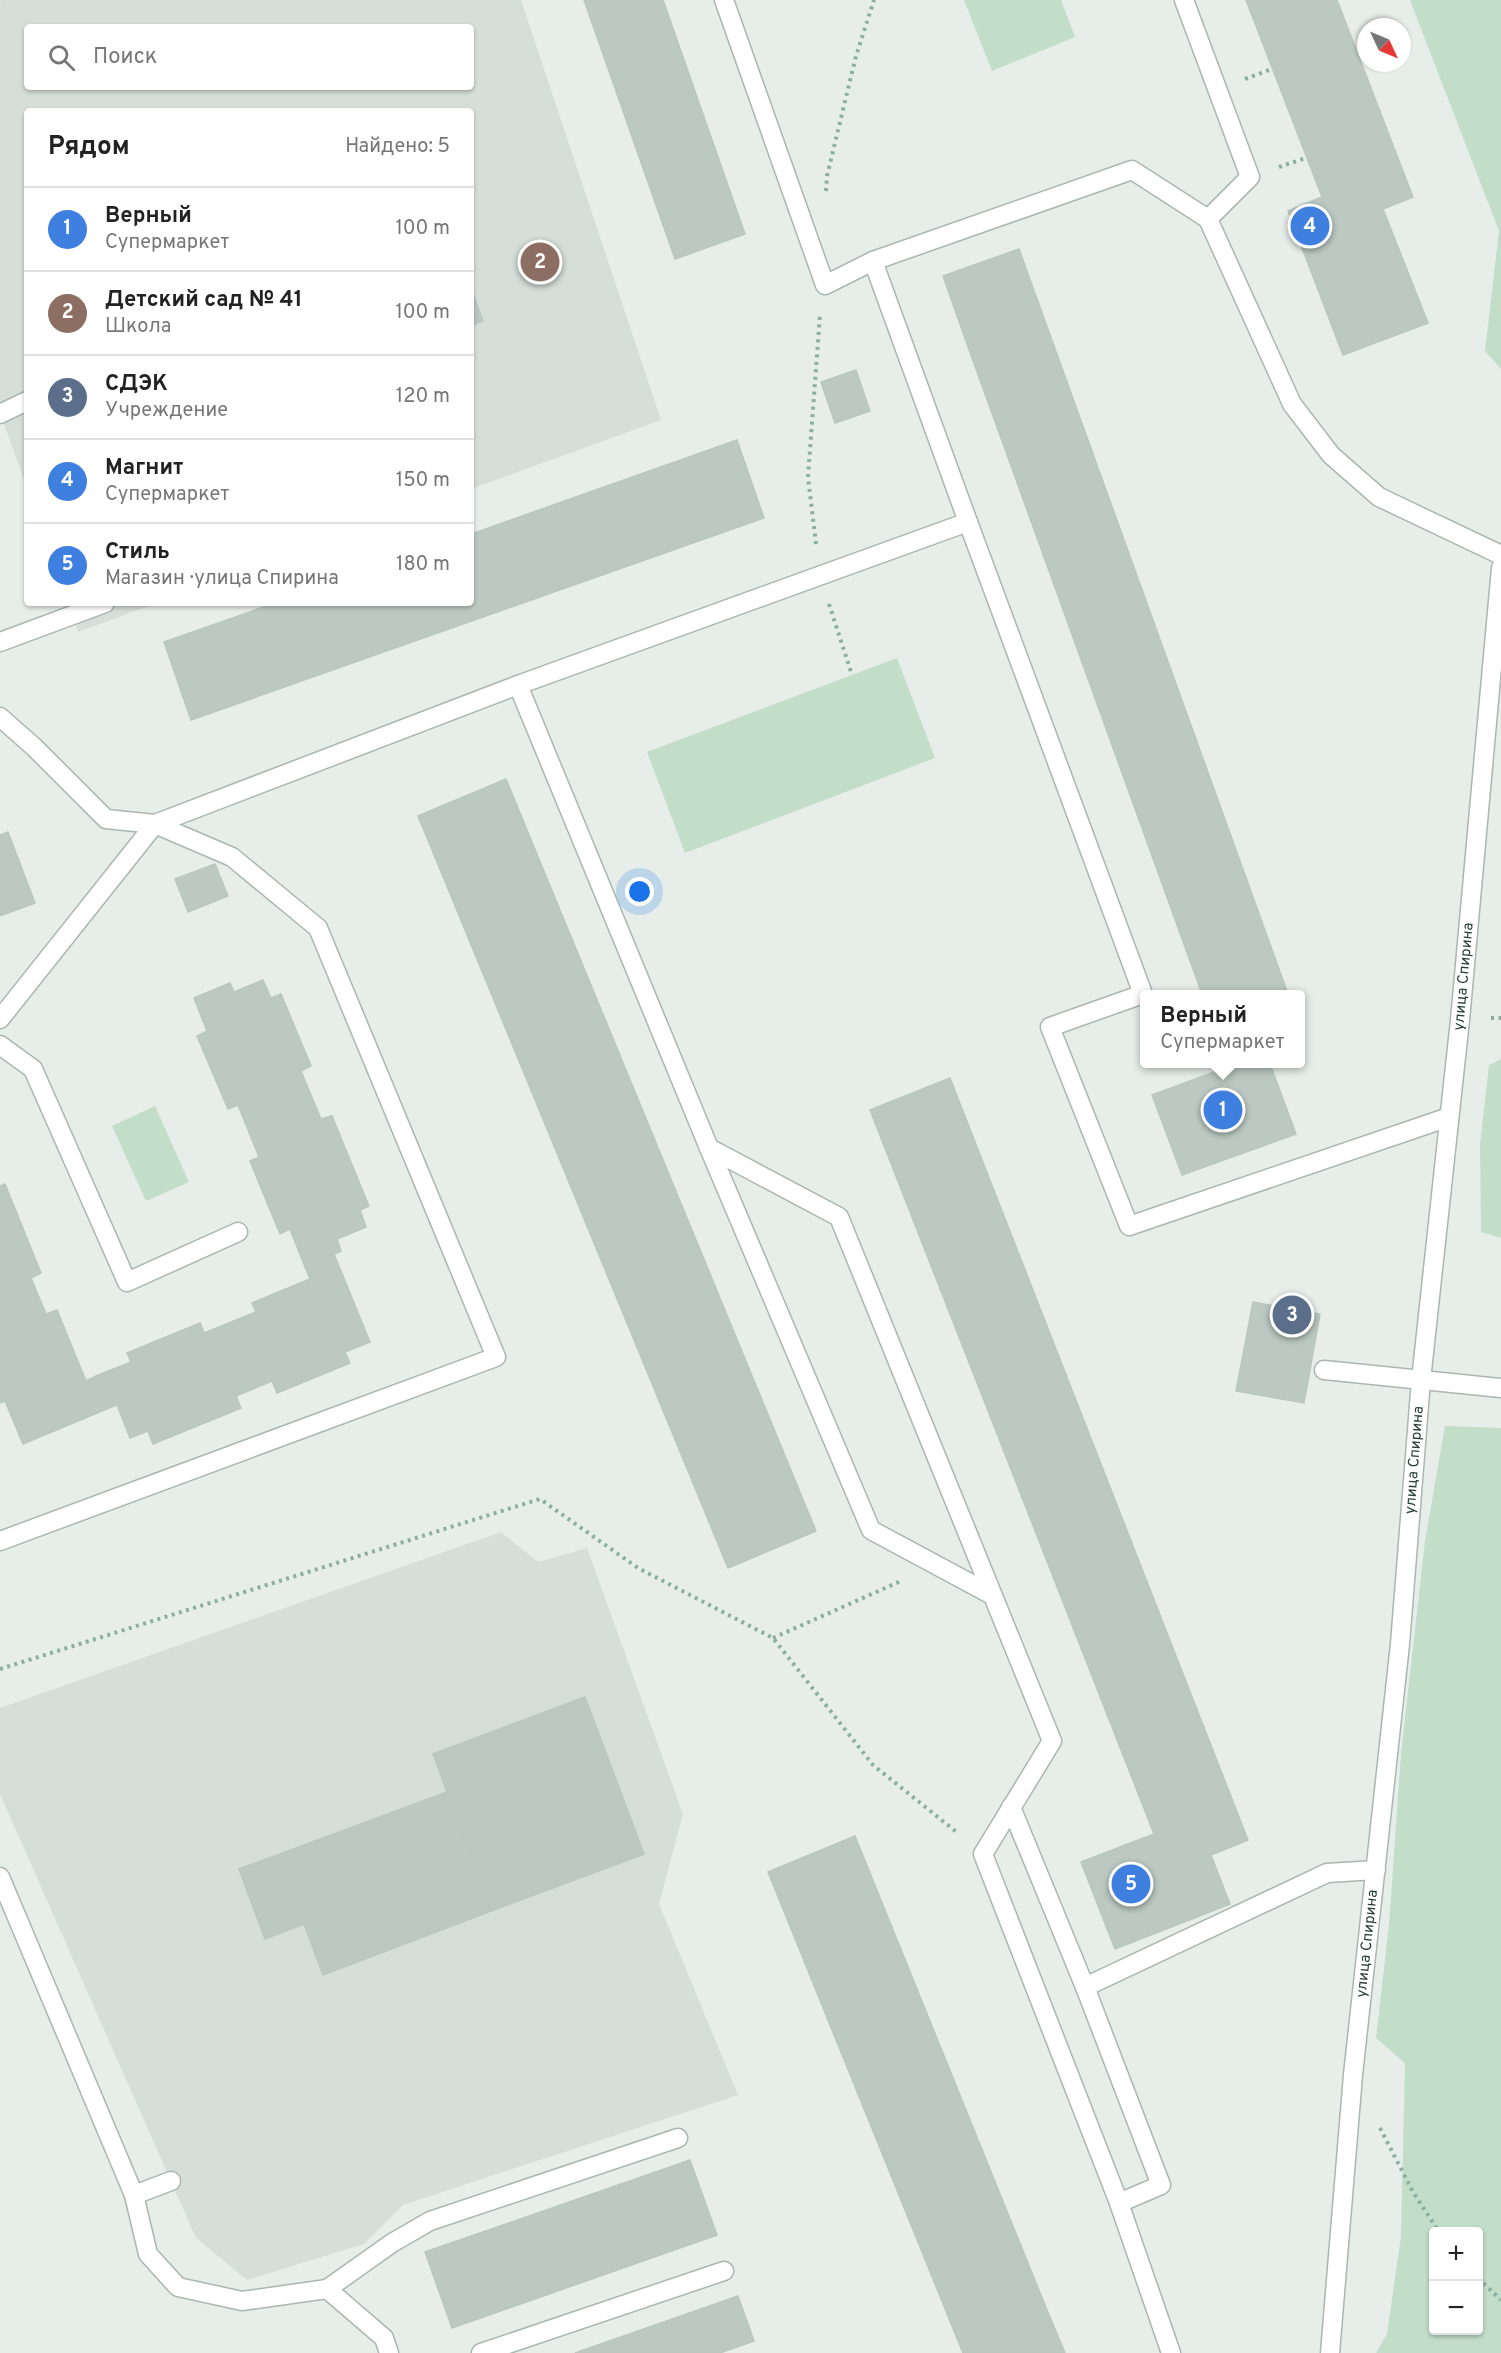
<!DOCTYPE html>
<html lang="ru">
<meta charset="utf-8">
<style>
body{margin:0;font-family:Overpass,sans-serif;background:#f2f2f2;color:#222}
.controls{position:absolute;right:18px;bottom:18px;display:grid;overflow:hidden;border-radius:6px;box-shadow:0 2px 4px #0004}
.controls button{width:54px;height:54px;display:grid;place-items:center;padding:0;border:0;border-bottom:2px solid #e0e0e0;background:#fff;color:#222;font:30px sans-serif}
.compass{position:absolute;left:1357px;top:18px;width:54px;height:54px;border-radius:50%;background:#fff;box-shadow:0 2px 4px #0004;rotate:134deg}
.you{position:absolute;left:640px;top:892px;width:21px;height:21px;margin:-15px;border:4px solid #fff;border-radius:50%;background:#1a73e8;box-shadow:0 0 0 9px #1a73e833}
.badge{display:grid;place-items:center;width:39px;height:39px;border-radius:50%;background:#7a4e44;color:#fff;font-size:20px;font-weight:700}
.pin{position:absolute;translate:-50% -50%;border:3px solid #fff;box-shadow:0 2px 6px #0006}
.popup{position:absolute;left:1140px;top:990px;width:165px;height:78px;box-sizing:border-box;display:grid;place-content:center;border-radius:6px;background:#fff;filter:drop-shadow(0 2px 4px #0005);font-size:20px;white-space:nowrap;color:#767676}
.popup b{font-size:22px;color:#222}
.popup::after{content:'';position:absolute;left:50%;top:100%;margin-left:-12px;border:12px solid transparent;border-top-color:#fff}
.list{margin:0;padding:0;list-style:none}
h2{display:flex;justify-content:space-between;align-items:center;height:78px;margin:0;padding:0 24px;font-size:26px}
h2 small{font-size:20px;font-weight:400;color:#767676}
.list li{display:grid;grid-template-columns:39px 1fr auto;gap:18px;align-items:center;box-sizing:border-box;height:84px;padding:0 24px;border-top:2px solid #e0e0e0}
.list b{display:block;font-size:22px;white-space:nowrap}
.list p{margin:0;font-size:20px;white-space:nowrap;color:#767676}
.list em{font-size:20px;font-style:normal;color:#767676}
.icon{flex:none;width:33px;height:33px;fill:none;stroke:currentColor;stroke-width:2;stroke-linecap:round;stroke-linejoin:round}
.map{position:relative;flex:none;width:1501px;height:2353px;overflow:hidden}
.search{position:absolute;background:#fff;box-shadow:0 2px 4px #0004;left:24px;top:24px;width:450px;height:66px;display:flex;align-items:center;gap:15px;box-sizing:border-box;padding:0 21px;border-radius:6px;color:#767676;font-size:22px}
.panel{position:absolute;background:#fff;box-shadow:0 2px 4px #0004;left:24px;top:108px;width:450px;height:498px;border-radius:6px}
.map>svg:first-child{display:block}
.built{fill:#d5ded9;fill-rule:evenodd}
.green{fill:#c2ddc8;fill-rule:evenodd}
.building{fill:#bcc9c3;stroke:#bac7c1;stroke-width:1.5}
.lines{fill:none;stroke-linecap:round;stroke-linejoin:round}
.minor-casing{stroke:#aab6b1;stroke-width:21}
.path{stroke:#8aafa1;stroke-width:4;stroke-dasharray:3 4.5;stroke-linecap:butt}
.minor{stroke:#fff;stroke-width:18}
.labels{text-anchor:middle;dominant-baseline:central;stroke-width:6;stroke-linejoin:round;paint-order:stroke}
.street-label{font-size:15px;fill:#273f37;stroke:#f7fbf9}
</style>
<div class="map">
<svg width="1501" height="2353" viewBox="0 0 1501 2353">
<rect width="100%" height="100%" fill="#e7eeea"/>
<g class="built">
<path d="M3,0h518l140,420 -190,69v-378h-444v377l-27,-75v-412zM27,27h444v60h-444z"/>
<polygon points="68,603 157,603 78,632"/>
<polygon points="501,1532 538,1562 587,1548 683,1814 659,1904 738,2095 403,2205 364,2244 247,2280 196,2238 0,1794 0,1708"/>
</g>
<g class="green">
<polygon points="964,0 1061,0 1075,37 992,71"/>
<polygon points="1410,0 1501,0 1501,369 1485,351 1499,231"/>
<polygon points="897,658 935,758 685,853 647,752"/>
<polygon points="1501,1059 1501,1238 1481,1232 1480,1145 1489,1065"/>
<polygon points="155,1106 189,1182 146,1201 112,1126"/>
<path d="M1445,1426l56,2v925h-125l11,-19 14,-98 4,-173 -29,-25 13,-113 12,-171 24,-213zM1434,2232h44v98h-44z"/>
</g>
<g class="building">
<polygon points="584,0 663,0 745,234 675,259"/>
<polygon points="1246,0 1337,0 1413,197 1383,209 1428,323 1343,355 1288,211 1322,197"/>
<polygon points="1019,249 1288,994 1202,994 967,344 943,276"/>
<polygon points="471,288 483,321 471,325"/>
<polygon points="856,370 870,411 835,423 821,382"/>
<polygon points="737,440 764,518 191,720 164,642 275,603 471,603 471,534"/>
<polygon points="506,779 816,1531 728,1568 418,816"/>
<polygon points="8,832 35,903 0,916 0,835"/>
<polygon points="215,864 228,896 188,912 175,879"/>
<polygon points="263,980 271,998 281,994 311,1066 301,1071 321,1119 332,1116 369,1206 360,1210 366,1227 337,1239 341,1251 305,1267 290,1229 280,1234 250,1161 259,1157 238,1105 228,1109 197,1036 207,1031 194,998 230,983 234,992"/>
<polygon points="1227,1064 1270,1064 1296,1134 1182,1175 1152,1095 1228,1067"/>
<polygon points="950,1078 1248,1840 1211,1855 1230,1904 1115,1949 1081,1862 1154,1834 870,1110"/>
<polygon points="5,1184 41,1273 31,1278 46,1314 57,1310 86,1381 96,1376 109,1408 23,1444 5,1401 0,1403 0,1186"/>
<polygon points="334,1254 370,1342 345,1352 350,1363 277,1393 272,1381 236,1396 241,1408 153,1444 148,1431 130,1438 117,1405 109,1408 96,1376 131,1362 127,1353 200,1323 204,1333 256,1312 252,1303 310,1279 305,1267"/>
<polygon points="1253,1302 1320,1314 1304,1403 1236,1391"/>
<polygon points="585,1697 644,1854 491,1911 433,1754"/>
<polygon points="447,1792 491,1911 323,1975 304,1924 265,1939 239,1869"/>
<polygon points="855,1836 1047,2310 1065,2353 963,2353 768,1872"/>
<polygon points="690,2160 717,2235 452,2328 425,2252"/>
<polygon points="738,2296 754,2341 720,2353 575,2353"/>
</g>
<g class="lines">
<defs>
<g id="minor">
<polyline points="1184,0 1250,177 1208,219"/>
<polyline points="873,261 1132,170 1208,219 1292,404 1331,455 1379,497 1501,555"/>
<polyline points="0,414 27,401"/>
<polyline points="968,522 1143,994 1050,1027 1129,1226 1449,1117"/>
<polyline points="0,642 105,603"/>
<polyline points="518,685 709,1148 839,1217 1052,1741 983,1854 1119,2203 1171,2353"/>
<polyline points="0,717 34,747 106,819 155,824 232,857 318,928 496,1357 0,1541"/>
<polyline points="0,1019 155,824 518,685 968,522 873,261 825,285 724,0"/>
<polyline points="0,1045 33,1069 127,1282 238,1232"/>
<polyline points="709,1148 871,1530 992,1595"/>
<polyline points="1324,1370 1501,1388"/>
<polyline points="1011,1807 1085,1987 1327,1873 1376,1870"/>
<polyline points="0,1877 134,2195 148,2254 178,2287 242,2301 327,2289 384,2338 389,2353"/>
<polyline points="1085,1987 1161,2185 1119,2203"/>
<polyline points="134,2195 171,2181"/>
<polyline points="327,2289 392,2243 430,2221 678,2138"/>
<polyline points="481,2353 724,2271"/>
<path id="s1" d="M1330,2353l23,-278 47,-431 21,-264 39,-360 41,-452"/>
</g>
</defs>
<use href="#minor" class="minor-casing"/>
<g class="path">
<polyline points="1245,79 1272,69"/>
<polyline points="1279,167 1306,158"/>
<polyline points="826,191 827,176 856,56 874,0"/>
<polyline points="816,544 808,477 820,315"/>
<polyline points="829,604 852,675"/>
<polyline points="1491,1018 1501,1018"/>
<polyline points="773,1638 901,1581"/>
<polyline points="0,1669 540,1499 638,1568 773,1638 873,1765 959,1834"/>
<polyline points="1380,2128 1413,2192 1439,2232"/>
<polyline points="1478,2278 1501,2300"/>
</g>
<use href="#minor" class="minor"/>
</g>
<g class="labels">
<g class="street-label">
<text stroke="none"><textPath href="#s1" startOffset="1383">улица Спирина</textPath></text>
<text stroke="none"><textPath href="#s1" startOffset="897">улица Спирина</textPath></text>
<text stroke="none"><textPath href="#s1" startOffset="411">улица Спирина</textPath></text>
</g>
</g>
</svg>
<div class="controls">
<button>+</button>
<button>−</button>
</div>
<svg class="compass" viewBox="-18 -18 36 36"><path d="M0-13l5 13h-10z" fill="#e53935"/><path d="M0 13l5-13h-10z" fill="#767676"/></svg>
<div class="you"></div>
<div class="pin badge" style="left:1223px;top:1110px;background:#3f7fe0">1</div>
<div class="popup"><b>Верный</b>Супермаркет</div>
<div class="pin badge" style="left:540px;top:262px;background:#8d6e63">2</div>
<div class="pin badge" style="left:1292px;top:1315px;background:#5c6f8a">3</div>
<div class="pin badge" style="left:1310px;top:226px;background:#3f7fe0">4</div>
<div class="pin badge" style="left:1131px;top:1884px;background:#3f7fe0">5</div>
<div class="search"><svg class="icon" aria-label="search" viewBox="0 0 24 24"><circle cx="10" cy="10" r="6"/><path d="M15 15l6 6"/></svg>Поиск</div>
<section class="panel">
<h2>Рядом<small>Найдено: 5</small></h2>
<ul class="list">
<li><span class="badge" style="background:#3f7fe0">1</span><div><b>Верный</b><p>Супермаркет</p></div><em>100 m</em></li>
<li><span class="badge" style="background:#8d6e63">2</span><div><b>Детский сад № 41</b><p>Школа</p></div><em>100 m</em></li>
<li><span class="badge" style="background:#5c6f8a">3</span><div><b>СДЭК</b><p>Учреждение</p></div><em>120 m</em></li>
<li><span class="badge" style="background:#3f7fe0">4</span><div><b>Магнит</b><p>Супермаркет</p></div><em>150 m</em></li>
<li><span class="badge" style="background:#3f7fe0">5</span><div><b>Стиль</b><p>Магазин · улица Спирина</p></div><em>180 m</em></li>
</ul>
</section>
</div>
